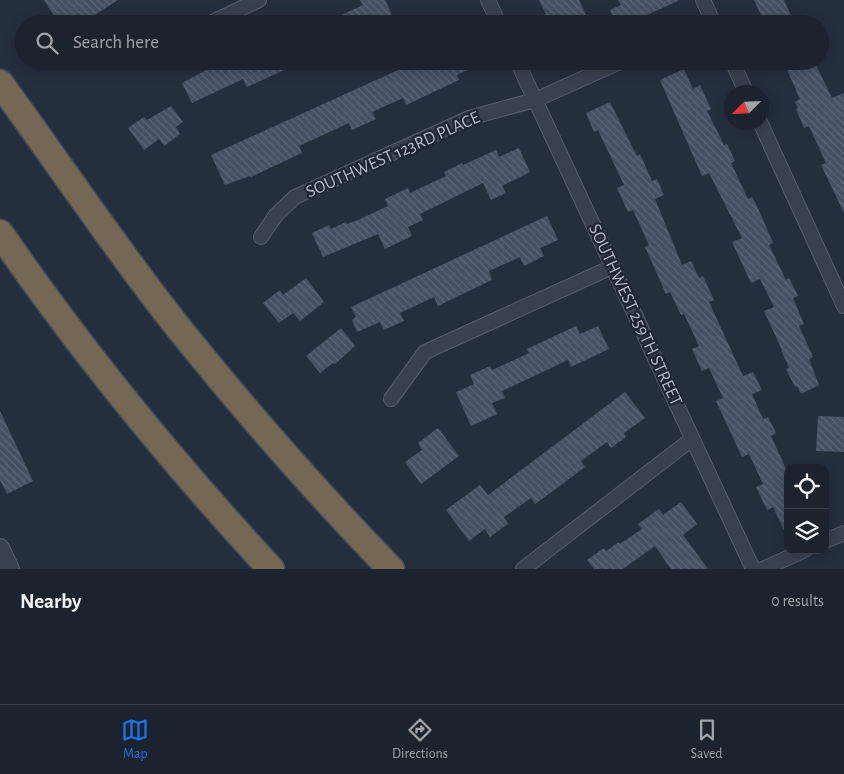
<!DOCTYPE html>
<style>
body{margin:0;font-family:"Alegreya Sans",sans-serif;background:#282f3a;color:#f1f3f6}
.controls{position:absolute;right:15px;bottom:15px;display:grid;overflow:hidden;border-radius:10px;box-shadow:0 2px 12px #0003}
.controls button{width:45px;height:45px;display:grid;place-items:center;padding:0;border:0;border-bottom:1px solid #39404a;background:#1b232e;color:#f1f3f6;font:25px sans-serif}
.compass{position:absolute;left:724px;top:85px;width:45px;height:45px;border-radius:50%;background:#1b232e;box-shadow:0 2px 12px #0003;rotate:246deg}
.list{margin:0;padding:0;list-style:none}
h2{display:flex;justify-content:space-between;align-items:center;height:65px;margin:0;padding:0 20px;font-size:21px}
h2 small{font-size:16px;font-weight:400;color:#a0a4aa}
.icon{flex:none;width:28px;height:28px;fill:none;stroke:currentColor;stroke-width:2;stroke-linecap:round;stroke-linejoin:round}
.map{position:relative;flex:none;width:844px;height:569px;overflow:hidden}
.search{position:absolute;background:#1b232e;box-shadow:0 2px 12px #0003;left:15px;right:15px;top:15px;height:55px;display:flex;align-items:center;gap:12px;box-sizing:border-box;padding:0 18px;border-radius:28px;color:#a0a4aa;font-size:19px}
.sheet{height:135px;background:#1b232e}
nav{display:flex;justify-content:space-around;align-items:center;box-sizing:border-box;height:70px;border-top:1px solid #39404a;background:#1b232e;font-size:14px;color:#a0a4aa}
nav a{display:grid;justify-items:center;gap:2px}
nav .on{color:#1a73e8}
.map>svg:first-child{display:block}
.building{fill:url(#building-back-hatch)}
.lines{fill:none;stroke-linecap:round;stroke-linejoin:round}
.minor-casing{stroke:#565f6c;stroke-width:16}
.tertiary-casing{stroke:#565f6c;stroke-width:20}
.motorway-casing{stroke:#434c59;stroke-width:29}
.minor{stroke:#38414e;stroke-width:14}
.tertiary{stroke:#38414e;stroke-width:18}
.motorway{stroke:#746855;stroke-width:26}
.labels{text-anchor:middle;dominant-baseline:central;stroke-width:4.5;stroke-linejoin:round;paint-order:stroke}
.street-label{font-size:18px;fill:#b4bcc9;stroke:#1d2633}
</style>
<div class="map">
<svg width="844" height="569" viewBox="0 0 844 569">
<defs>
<pattern id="building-back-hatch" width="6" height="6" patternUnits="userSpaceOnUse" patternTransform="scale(1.25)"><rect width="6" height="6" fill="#455162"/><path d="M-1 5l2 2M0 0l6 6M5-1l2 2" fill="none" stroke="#5d6877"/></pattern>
</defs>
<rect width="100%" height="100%" fill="#242f3e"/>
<g class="building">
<polygon points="44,0 118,0 84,22 79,14 65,24 59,24"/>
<polygon points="360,0 385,0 394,19 384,24 322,24 363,5"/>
<polygon points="539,0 579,0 586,15 577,18 580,24 523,24 546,14"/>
<polygon points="618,0 680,0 627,24 616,24 610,10 621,5"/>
<polygon points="754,0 784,0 795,24 765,24"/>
<polygon points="223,61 304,61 247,87 243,79 192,103 182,83"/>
<polygon points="418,61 487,61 457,75 459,80 406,105 403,98 372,112 376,119 352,130 349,123 299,146 302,153 251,177 250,176 225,185 211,155"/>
<polygon points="783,61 814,61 832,98 844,93 844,213 821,165 826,163 809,126 804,128 796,109 798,108 795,102 800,99"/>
<polygon points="684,69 693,89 700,85 711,109 707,111 724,145 727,144 735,161 731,163 748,199 752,197 757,206 773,243 769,245 786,280 789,278 798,296 793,298 804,324 799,326 813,357 809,359 819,385 801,394 797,386 795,387 786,369 789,368 781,350 782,350 764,311 774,307 760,279 751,283 732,242 742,238 709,173 702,176 660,80"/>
<polygon points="610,102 637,156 640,154 652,181 657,179 664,195 655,199 682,265 691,261 699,278 703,276 714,300 709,302 743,376 753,372 762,390 752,394 763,419 768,417 776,433 771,436 788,473 788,538 773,507 767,510 756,487 763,484 749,454 742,457 716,401 723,398 709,368 702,371 692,349 699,346 684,314 681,315 670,292 666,294 645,247 649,245 633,210 628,212 617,188 624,185 598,130 594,132 586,113"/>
<polygon points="171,106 183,122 176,127 180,134 164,146 159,139 144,150 128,128 144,117 147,120"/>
<polygon points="519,148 530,172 502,186 506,193 491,200 483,183 420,214 423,220 408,227 412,236 385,249 378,234 323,257 312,233 329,225 331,229 346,222 347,224 358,220 388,206 385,199 408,188 410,193 446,176 444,172 462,163 463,165 496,150 499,157"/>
<polygon points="547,216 558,240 540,248 544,256 524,266 520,257 489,271 492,280 452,299 438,306 434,297 400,313 404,321 384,330 380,322 357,332 352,320 356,317 351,307"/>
<polygon points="306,278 324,302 300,321 293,313 279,323 263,303 280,290 283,295"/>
<polygon points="576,326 580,334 598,326 609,349 571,367 568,360 502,391 505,398 492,403 497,414 471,426 456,392 474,384 470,375 490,366 492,370 529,353 527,349"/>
<polygon points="341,328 355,346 335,364 333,363 320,373 306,356"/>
<polygon points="625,392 645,418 624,433 626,437 611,448 607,442 581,461 585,467 565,482 535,504 531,498 504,517 508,524 490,537 485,529 469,541 446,510 480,485 488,495"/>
<polygon points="0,411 33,481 7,494 0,480"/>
<polygon points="818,416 844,417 844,452 816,451"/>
<polygon points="438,428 459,456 421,484 405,462 422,450 418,443"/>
<polygon points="681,502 697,524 683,535 708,569 671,569 655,546 623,569 594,569 587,560 604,548 606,551 619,542 620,544 642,529 638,524 659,509 663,515"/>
</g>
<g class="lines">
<defs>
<g id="minor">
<polyline points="488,0 499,24"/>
<polyline points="703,0 714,24"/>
<polyline points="208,24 259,0"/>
<polyline points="517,61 753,569"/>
<polyline points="732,61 746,92"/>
<polyline points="126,62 128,61"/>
<polyline points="760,122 844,306"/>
<polyline points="261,237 276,215 295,197 469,118 535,100 622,61"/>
<polyline points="391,399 425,352 612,267"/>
<polyline points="825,541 844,533"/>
<polyline points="523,569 692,439"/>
<polyline points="763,569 805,550"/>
</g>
<polyline id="tertiary" points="0,548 10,569"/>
<g id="motorway">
<path d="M0,83c60,82 117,168 181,248 66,82 136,162 210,238"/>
<path d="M0,233c82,119 173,230 271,336"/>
</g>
</defs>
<use href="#minor" class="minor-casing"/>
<use href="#tertiary" class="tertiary-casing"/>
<use href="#motorway" class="motorway-casing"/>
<use href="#minor" class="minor"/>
<use href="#tertiary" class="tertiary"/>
<use href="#motorway" class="motorway"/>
</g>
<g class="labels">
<g class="street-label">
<text transform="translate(393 155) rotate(-24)">SOUTHWEST 123RD PLACE</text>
<text transform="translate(635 315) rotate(65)">SOUTHWEST 259TH STREET</text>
</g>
</g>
</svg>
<div class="controls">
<button><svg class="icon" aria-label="locate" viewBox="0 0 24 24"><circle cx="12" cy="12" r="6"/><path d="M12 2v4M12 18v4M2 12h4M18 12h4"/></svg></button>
<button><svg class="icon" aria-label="layers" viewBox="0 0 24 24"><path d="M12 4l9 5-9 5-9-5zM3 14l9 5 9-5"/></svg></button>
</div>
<svg class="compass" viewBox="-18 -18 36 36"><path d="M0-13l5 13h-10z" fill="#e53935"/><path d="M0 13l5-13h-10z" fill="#a0a4aa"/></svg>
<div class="search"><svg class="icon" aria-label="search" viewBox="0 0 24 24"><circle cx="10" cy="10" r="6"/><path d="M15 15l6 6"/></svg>Search here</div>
</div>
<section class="sheet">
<h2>Nearby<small>0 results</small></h2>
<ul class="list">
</ul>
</section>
<nav>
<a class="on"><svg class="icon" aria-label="map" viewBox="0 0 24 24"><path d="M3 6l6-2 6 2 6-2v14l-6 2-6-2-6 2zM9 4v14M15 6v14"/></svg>Map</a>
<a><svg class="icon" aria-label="directions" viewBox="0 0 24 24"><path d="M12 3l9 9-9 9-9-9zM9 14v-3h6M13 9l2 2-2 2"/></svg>Directions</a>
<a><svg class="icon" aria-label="saved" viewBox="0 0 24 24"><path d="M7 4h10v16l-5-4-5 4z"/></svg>Saved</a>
</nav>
